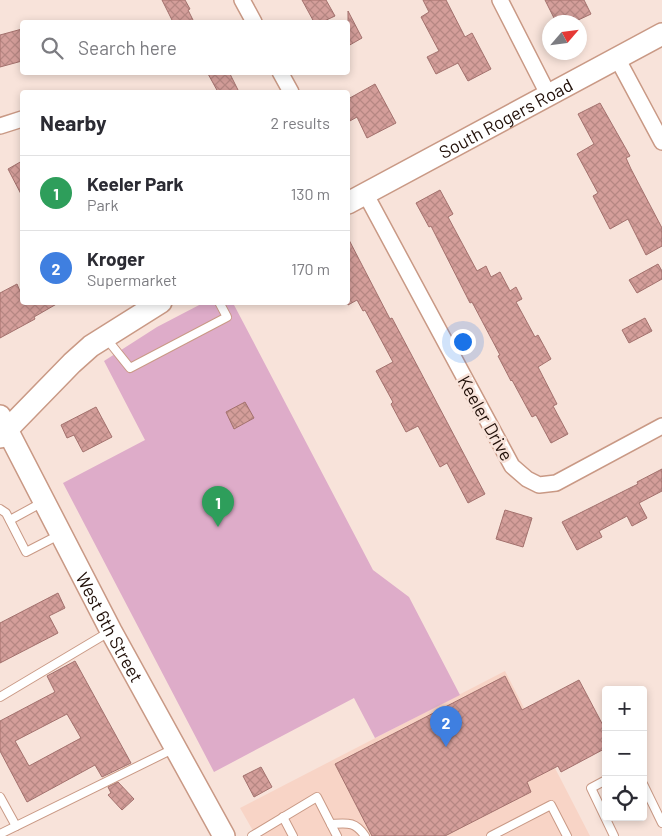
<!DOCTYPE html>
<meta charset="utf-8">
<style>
body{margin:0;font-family:Barlow,sans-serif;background:#f2f2f3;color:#2b2b33}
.controls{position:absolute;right:15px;bottom:15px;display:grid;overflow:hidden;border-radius:5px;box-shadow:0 2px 8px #0003}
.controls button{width:45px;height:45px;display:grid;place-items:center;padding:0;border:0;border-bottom:1px solid #e1e1e2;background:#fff;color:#2b2b33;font:25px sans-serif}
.compass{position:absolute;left:542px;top:15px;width:45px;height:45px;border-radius:50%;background:#fff;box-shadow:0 2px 8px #0003;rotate:62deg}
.you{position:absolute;left:462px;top:341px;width:18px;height:18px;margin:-12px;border:4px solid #fff;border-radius:50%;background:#1a73e8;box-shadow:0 0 0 8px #1a73e833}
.badge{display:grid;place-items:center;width:32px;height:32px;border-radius:50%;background:#3b798e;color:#fff;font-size:16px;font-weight:700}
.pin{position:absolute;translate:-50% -41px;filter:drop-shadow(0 1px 2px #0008)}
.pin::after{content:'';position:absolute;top:26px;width:18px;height:15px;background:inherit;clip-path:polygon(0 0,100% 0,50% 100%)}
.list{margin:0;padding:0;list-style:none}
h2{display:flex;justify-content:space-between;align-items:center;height:65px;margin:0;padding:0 20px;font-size:21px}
h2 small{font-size:16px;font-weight:400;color:#7c7c81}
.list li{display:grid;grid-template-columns:32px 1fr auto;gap:15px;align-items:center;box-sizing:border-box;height:75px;padding:0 20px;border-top:1px solid #e1e1e2}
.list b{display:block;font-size:19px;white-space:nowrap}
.list p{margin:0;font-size:16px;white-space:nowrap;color:#7c7c81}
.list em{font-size:16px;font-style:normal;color:#7c7c81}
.icon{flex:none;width:28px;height:28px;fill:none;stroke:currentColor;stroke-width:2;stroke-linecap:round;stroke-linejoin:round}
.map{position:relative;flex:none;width:662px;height:836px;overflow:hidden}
.search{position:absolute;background:#fff;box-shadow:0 2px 8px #0003;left:20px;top:20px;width:330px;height:55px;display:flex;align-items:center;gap:12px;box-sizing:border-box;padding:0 18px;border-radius:5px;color:#7c7c81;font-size:19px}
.panel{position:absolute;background:#fff;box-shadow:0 2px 8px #0003;left:20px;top:90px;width:330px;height:215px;border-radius:5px}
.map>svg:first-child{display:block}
.built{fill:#f8d4c6}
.green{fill:#deacc9}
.building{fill:url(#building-cross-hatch);stroke:#a3716d;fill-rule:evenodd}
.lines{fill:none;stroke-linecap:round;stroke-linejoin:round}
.lane-casing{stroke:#c99985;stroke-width:10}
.street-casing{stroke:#c99985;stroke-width:18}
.secondary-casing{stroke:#c99985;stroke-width:24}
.lane{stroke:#fff;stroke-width:8}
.street{stroke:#fff;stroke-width:15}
.secondary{stroke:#fff;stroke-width:21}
.labels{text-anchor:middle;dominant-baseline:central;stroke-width:5;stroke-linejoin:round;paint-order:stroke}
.street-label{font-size:18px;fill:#200f08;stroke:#f8e3da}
</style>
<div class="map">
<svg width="662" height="836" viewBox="0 0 662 836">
<defs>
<pattern id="building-cross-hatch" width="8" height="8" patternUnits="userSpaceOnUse" patternTransform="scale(1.25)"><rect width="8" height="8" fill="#d49e9a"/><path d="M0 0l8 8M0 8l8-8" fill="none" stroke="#b68783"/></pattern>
</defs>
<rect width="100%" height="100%" fill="#f8e3da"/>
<polygon class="built" points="505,671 590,836 256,836 240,808"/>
<polygon class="green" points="203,303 233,303 373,570 409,597 460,695 375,738 354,698 214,772 63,483 145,440 104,361 157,327"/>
<g class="building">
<polygon points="162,0 185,0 190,9 188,10 194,22 173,22"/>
<polygon points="302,0 326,0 335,16 322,22 314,22"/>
<polygon points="423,0 446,0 465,37 472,33 491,69 468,81 458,63 436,74 427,57 439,51 421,17 429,12"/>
<polygon points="545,0 584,0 591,14 574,22 556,22"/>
<polygon points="348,11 362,38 348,46"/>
<polygon points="22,29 22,61 0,67 0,35"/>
<polygon points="207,72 229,72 239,92 218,92"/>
<polygon points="375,84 396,123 367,138 357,117 348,122 348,99"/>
<polygon points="600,103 630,156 626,158 631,169 662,228 662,246 646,255 628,219 610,229 593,196 598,193 577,154 594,144 578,114"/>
<polygon points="22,161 22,196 8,169"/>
<polygon points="440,190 453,214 448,217 477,271 486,266 491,277 500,272 510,291 516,287 522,299 516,302 535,337 538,335 551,359 538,367 557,404 553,406 568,434 551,443 536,415 532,417 512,380 511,381 498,356 500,355 472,302 470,303 431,226 429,227 416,203"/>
<polygon points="348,238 390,319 392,318 485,494 468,503 447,463 440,467 418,426 406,432 391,404 393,402 376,371 393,362 365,310 363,311 357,300 348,305"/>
<polygon points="658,264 662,271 662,279 637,293 629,280"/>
<polygon points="17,284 22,296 22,302 60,302 34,317 35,319 0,338 0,293"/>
<polygon points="645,318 652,331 629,343 622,330"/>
<polygon points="245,402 254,418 234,429 226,412"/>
<polygon points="96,407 112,437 83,452 74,435 67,438 61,425"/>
<polygon points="662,469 662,491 639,503 647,518 632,526 627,516 599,531 602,537 577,550 562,522 638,484 637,482"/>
<polygon points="505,510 532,518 523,547 496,539"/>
<polygon points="58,593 65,608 49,616 58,633 0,663 0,623"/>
<path d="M75,661l56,102 -29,14 -7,-12 -68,37 -27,-51v-30l55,-29 -8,-16zM67,714l14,24 -52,28 -14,-25z"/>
<polygon points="505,676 522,710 579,680 606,731 606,748 561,772 558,766 527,782 531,792 445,836 372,836 335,764"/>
<polygon points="261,767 272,787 254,797 243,776"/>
<polygon points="118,782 134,799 122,810 108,795 111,793 108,787"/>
</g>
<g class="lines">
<defs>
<g id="lane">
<polyline points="106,338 130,368 227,317 219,302"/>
<polyline points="0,509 6,513 26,552 59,535"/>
<polyline points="10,520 43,502"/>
<polyline points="0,697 109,632"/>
<polyline points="606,780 591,788 614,836"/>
<polyline points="643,784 662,823"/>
<polyline points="0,797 16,826"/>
<polyline points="283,817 293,836"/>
<path d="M331,824c16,-1 24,-3 34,12"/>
<polyline points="0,834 173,749"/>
<polyline points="252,836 317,797 337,836"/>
<polyline points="491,836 551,805 567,836"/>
</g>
<g id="street">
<polyline points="242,0 254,22"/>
<polyline points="500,0 548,94"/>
<polyline points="617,58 662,142"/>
<polyline points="280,72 291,92"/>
<polyline points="0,126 22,119"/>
<polyline points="365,193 512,466 527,479 539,485 556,483 662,426"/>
</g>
<g id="secondary">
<path id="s1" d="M348,203l314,-169"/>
<path id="s2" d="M0,416l111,215 113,205"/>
<polyline points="0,437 72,363 91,346 161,302"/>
</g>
</defs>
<use href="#lane" class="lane-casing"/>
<use href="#street" class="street-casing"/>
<use href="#secondary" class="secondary-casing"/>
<use href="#lane" class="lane"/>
<use href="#street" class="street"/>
<use href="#secondary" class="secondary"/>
</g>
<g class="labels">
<g class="street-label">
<text stroke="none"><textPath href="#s1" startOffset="179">South Rogers Road</textPath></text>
<text transform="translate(486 418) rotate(61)">Keeler Drive</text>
<text stroke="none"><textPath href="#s2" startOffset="238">West 6th Street</textPath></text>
</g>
</g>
</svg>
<div class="controls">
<button>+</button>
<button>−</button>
<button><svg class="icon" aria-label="locate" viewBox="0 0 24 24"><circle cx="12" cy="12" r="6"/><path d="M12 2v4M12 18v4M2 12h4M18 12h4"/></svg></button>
</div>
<svg class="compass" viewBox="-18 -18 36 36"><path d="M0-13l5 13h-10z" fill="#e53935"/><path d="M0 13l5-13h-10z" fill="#7c7c81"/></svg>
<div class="you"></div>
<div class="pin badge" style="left:218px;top:527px;background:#2e9e5b">1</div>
<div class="pin badge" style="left:446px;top:747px;background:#3f7fe0">2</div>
<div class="search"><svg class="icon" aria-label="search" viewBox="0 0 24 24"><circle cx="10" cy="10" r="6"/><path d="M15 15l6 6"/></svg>Search here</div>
<section class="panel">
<h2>Nearby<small>2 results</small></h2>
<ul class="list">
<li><span class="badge" style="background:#2e9e5b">1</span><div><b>Keeler Park</b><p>Park</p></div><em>130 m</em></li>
<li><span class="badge" style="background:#3f7fe0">2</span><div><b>Kroger</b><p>Supermarket</p></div><em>170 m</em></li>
</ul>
</section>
</div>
